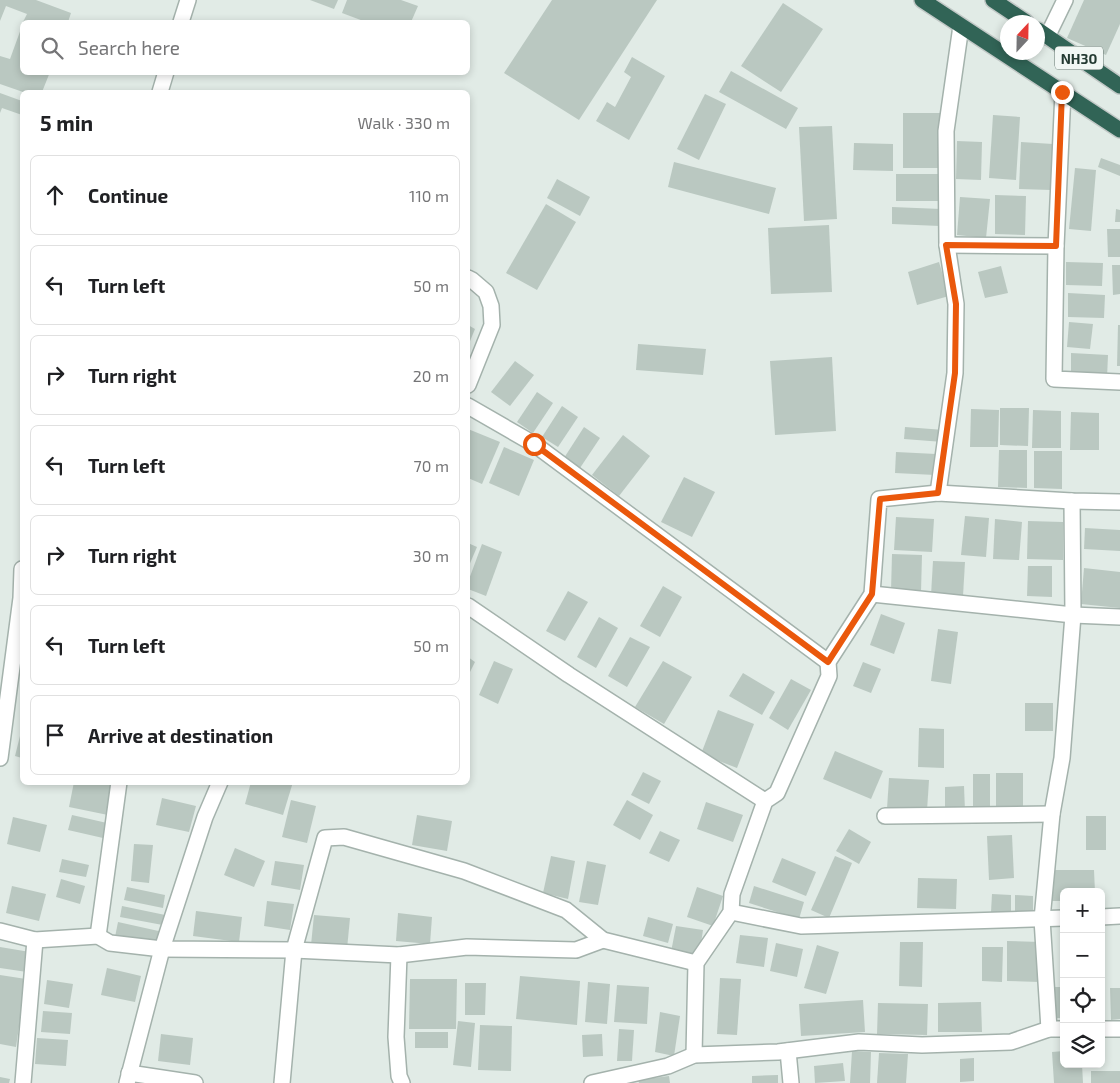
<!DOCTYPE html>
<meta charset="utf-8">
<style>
body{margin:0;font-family:"Exo 2",sans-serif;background:#f2f2f2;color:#202124}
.controls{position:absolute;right:15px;bottom:15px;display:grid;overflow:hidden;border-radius:8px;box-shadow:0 2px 8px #0003}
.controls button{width:45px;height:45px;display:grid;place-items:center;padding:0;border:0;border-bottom:1px solid #e0e0e0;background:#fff;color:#202124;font:25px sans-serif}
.compass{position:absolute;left:1000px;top:15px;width:45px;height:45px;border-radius:50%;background:#fff;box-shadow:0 2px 8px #0003;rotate:22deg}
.stop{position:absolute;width:15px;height:15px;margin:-11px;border:4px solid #ea580c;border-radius:50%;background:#fff}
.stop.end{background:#ea580c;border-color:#fff;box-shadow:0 1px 5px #0008}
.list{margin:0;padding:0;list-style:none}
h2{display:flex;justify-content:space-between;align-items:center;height:65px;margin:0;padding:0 20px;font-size:21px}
h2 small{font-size:16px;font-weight:400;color:#757577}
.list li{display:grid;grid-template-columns:32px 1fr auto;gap:15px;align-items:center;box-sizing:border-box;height:80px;margin:0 10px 10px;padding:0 10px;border:1px solid #e0e0e0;border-radius:8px}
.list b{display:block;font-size:19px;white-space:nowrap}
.list em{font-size:16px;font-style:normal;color:#757577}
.icon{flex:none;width:28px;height:28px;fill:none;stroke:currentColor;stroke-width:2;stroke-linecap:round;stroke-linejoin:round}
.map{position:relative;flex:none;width:1120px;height:1083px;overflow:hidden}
.search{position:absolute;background:#fff;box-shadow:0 2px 8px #0003;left:20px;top:20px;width:450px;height:55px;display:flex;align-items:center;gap:12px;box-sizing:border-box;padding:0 18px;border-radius:8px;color:#757577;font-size:19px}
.panel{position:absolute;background:#fff;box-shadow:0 2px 8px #0003;left:20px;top:90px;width:450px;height:695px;border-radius:8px}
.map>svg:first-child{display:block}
.building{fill:#bac8c1}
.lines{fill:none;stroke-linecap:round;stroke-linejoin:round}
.street-casing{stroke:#a4b2ac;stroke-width:18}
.highway-casing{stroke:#c1c8c6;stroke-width:18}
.street{stroke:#fff;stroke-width:15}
.highway{stroke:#316456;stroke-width:15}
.route{stroke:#ea580c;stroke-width:6}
.labels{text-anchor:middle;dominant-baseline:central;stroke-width:5;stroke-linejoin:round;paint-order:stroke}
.shield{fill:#f1f7f4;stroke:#61736c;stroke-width:1}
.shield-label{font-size:14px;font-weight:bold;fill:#233a32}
</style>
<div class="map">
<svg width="1120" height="1083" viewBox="0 0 1120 1083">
<rect width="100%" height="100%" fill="#e1ebe6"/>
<g class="building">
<polygon points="0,0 36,0 71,13 68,22 23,22 27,14 6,6 0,21"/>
<polygon points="310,0 338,0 334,9"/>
<polygon points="347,0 401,0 418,6 411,22 366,22 342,13"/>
<polygon points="552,0 657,0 579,120 504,73"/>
<polygon points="1084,0 1120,0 1120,24 1106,55 1067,38"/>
<polygon points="783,3 823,29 781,92 741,66"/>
<polygon points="22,26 22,72 50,72 42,92 23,92 0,84 0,56 10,59"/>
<polygon points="632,57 665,76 629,140 596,121 607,102 615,107 631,77 624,72"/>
<polygon points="731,71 798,108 786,129 719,92"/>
<polygon points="0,93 22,101 22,115 2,108 0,113"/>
<polygon points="705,94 726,104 699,160 677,149"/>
<rect x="903" y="113" width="37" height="55"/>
<polygon points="993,115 1020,117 1016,180 989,178"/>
<polygon points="832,126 837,219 804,221 799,127"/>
<polygon points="957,141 982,142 981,180 956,179"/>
<polygon points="1021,142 1053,144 1051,190 1019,189"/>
<polygon points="854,143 893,144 893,171 853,170"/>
<polygon points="1101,158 1120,165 1120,176 1098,167"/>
<polygon points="674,162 776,188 769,214 668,187"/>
<polygon points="1075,168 1096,170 1091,231 1069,229"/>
<polygon points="896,174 939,174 940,201 896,201"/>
<polygon points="557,179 590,197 580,216 547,198"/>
<polygon points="995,195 1026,196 1025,235 995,234"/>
<polygon points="960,197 990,199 986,238 957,235"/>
<polygon points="546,204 576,222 537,290 506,273"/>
<polygon points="892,207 941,209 940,226 892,224"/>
<polygon points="1116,209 1120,210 1120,222 1115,222"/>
<polygon points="829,225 832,292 771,294 768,228"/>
<polygon points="1107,229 1120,229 1120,257 1108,257"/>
<polygon points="939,262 949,296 917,305 908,272"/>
<polygon points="1066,262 1103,263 1102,286 1066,285"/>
<polygon points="1112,265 1120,265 1120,294 1113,295"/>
<polygon points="1001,266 1008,293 985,298 978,272"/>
<polygon points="1068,293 1105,295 1104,318 1068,317"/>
<polygon points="1069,322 1093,324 1090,349 1067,347"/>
<polygon points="468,325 475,329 468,346"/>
<polygon points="1118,325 1120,325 1120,366 1117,366"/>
<polygon points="638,344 706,349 703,375 636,370"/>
<polygon points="1071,353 1108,355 1107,378 1071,377"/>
<polygon points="832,357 836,431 775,435 770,361"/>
<polygon points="515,361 534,375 510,406 491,392"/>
<polygon points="537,392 553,403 533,433 517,422"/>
<polygon points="562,406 578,417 558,447 542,437"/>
<polygon points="1000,408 1029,408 1028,446 1000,445"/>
<polygon points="971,409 999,410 998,447 970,447"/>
<polygon points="1033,410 1061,411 1061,448 1032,448"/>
<polygon points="1071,412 1099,413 1099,450 1070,450"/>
<polygon points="584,427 600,438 580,468 564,458"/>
<polygon points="905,427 944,430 943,442 904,439"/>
<polygon points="468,429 500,442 482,484 468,478"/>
<polygon points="623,435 650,456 619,496 592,475"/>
<polygon points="504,447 534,460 519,496 489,483"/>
<polygon points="999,450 1027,450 1027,488 998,487"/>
<polygon points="1034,451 1062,451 1062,489 1034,488"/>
<polygon points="896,452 936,454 935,475 895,473"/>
<polygon points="684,477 715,492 692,537 661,522"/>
<polygon points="965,516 989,518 986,557 961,555"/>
<polygon points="896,517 934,519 932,552 894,550"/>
<polygon points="995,519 1022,522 1019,560 993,559"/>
<polygon points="1028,521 1063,522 1063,560 1027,559"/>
<polygon points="1085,528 1120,530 1120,551 1084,549"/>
<polygon points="468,543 477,547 468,568"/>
<polygon points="482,544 502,552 486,596 468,589 468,582"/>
<polygon points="892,554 922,555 921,592 891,591"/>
<polygon points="933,561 965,562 963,596 931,595"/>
<polygon points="1028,566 1052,566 1052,597 1027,596"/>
<polygon points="1084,568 1120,572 1120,608 1081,604"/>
<polygon points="663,586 682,597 660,637 640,626"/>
<polygon points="568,591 588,602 565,641 546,631"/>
<polygon points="881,614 905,623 894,654 870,645"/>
<polygon points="599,617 618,628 596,668 577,657"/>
<polygon points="938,629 958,632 951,684 931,681"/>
<polygon points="630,637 650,647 627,687 608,676"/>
<polygon points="468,657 475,662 468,676"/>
<polygon points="494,661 513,669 498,704 479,695"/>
<polygon points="663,661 692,677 664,724 635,707"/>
<polygon points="863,662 881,669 871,693 853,686"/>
<polygon points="743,673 775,692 762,715 729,696"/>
<polygon points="791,679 811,690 788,730 769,718"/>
<rect x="1025" y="703" width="28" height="28"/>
<polygon points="718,710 754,724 737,768 701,754"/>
<polygon points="22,728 22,758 15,756"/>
<polygon points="919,728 944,729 944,768 918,767"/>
<polygon points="835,751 883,771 871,799 823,779"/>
<polygon points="643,772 661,781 649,804 631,795"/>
<rect x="996" y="773" width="27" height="39"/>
<polygon points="973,774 990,774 990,813 973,812"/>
<polygon points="889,778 929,780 927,811 887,809"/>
<polygon points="74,782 105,782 114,784 108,815 69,807"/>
<polygon points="251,782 293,782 283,815 245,804"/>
<polygon points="964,786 965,811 945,811 945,787"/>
<polygon points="162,798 196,806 189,832 156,825"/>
<polygon points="291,800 316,806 307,843 282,837"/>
<polygon points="627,800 653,815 640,840 613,825"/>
<polygon points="706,802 743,815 733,842 697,829"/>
<polygon points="72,815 107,823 103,838 68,830"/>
<polygon points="417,815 452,821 447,851 412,845"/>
<rect x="1086" y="816" width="20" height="34"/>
<polygon points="13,817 47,825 40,852 7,844"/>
<polygon points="849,829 871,842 859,864 836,851"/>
<polygon points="660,831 680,840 669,862 649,853"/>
<polygon points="1012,835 1014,878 989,880 987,836"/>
<polygon points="134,844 153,845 149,883 131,881"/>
<polygon points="235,848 265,861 254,887 224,875"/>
<polygon points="551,856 575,861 568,899 543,893"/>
<polygon points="835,856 852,863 829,918 811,910"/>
<polygon points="782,858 816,872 806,896 772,882"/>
<polygon points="62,859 89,865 86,877 59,872"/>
<polygon points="275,861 304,865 300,890 271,885"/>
<polygon points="587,861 606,865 598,905 579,902"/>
<polygon points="1050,870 1094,870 1095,892 1064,892 1064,901 1050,901"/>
<polygon points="918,878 957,879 956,909 917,908"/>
<polygon points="61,879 85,886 80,904 56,897"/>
<polygon points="12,886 46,894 39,921 6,913"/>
<polygon points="754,886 804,902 799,919 749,903"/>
<polygon points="127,887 165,895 163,908 124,900"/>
<polygon points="697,887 723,896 713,926 687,917"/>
<polygon points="992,894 1011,895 1011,912 991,912"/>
<polygon points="1015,895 1033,896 1033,912 1015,912"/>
<polygon points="267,901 294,904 290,930 264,926"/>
<polygon points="122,906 170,916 168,926 120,917"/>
<polygon points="196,911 242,917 239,942 193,936"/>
<polygon points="398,913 432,917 430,944 396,941"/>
<polygon points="314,915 350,918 347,949 311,945"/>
<polygon points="648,917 673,924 668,943 643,936"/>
<polygon points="118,922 163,932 160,947 115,937"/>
<polygon points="676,926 703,930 699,956 671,952"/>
<polygon points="740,935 768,938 764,967 736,963"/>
<polygon points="1007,941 1041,942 1040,982 1007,981"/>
<polygon points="900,942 923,942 922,987 899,986"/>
<polygon points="776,943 803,949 797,977 770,971"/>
<polygon points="817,945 839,952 826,994 804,988"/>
<polygon points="0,947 30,952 27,972 0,968"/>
<polygon points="982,947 1003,947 1002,982 982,981"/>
<polygon points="107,968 141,976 135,1002 101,995"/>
<polygon points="0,975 26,979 16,1047 0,1044"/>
<polygon points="520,976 580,981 577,1025 516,1019"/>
<polygon points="720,978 741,979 737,1035 717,1034"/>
<polygon points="410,979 457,979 456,1029 409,1029"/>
<polygon points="47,980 73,984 69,1008 44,1004"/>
<polygon points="588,982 610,984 607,1024 585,1022"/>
<polygon points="465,983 486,983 485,1015 465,1015"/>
<polygon points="617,985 649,987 647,1024 614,1022"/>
<rect x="1055" y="987" width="9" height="31"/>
<rect x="1101" y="988" width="3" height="29"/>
<polygon points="1110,988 1120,988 1120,1019 1111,1020"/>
<polygon points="863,1000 865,1032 801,1036 799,1004"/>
<polygon points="981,1002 982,1032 938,1032 938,1003"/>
<polygon points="878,1003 928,1004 927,1035 877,1034"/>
<polygon points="43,1011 72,1013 70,1034 41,1032"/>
<polygon points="660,1012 680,1016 674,1056 655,1052"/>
<polygon points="458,1021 475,1023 471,1067 453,1065"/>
<polygon points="480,1025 512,1026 511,1071 478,1070"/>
<polygon points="619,1029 634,1030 632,1061 617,1061"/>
<rect x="415" y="1032" width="33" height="16"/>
<polygon points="161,1034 193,1038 190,1065 158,1061"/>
<polygon points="602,1034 603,1056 583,1057 582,1035"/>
<polygon points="37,1038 68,1040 66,1066 35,1064"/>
<polygon points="852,1051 871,1052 870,1083 850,1083"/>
<polygon points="1064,1051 1064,1064 1082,1064 1083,1083 1054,1083 1052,1052"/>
<polygon points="879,1053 908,1054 906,1083 877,1083"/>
<polygon points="974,1058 974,1081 960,1082 960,1059"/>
<polygon points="843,1063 845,1081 815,1083 814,1066"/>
<rect x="1091" y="1071" width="29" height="12"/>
<polygon points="778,1075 778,1083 752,1083 752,1076"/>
<polygon points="669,1076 670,1083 639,1083 638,1080"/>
<polygon points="0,1077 10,1079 9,1083 0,1083"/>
</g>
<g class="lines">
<defs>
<g id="street">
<polyline points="181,22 188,0"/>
<polyline points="1047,37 1065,0"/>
<polyline points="160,92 166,72"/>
<polyline points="1063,92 1056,246 1054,379 1120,382"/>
<polyline points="947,245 1056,246"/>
<polyline points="468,278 472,280 486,292 491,306 492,325 468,385"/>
<polyline points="468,406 534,444 828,662"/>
<polyline points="938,493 955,373 956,304 947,245 946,131 961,26"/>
<polyline points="872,594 1073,615 1120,617"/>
<polyline points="468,606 569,675 765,801"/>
<polyline points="0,758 21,598 22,569"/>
<polyline points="885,816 1052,814"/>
<polyline points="731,912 801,926 1064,918"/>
<polyline points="1101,917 1120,916"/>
<polyline points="0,931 35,940 98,936 110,943 162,949 294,950 399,955 467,947 576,950 603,940"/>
<polyline points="98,936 119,782"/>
<polyline points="399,955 396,1037 399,1076 402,1083"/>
<polyline points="1049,1029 1042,919 1052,814 1062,758 1073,615 1072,501"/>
<polyline points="1101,1029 1120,1029"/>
<polyline points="788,1051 791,1083"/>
<polyline points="694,1055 696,963 731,912 732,894 765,801 777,793 829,676 828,662 872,594 879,499 938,493 1072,501 1120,502"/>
<polyline points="129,1073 195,1083"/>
<polyline points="23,1083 35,940"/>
<polyline points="127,1083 162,949 205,817 220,782"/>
<polyline points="282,1083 294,950 325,838 344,837 464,871 566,910 603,940 696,963"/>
<polyline points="592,1083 668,1066 694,1055 778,1052 859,1042 922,1045 1011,1042 1049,1029 1064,1029"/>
</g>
<g id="highway">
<polyline points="922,0 1120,130"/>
<polyline points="993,0 1026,22"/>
<polyline points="1038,30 1120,86"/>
</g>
</defs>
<use href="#street" class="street-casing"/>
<use href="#highway" class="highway-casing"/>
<use href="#street" class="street"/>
<use href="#highway" class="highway"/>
</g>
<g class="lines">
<polyline class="route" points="534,444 828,662 872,594 880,499 938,493 955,373 956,304 946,245 1056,246 1062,92"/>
</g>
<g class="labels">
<rect class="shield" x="1055" y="46.5" width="48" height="23" rx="4"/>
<g class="shield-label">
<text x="1079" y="58">NH30</text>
</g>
</g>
</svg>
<div class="controls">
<button>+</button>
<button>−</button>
<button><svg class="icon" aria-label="locate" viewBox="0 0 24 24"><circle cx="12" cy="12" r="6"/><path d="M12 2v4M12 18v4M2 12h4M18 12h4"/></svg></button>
<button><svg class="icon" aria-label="layers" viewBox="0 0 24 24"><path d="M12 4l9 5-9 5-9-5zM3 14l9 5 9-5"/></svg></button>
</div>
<svg class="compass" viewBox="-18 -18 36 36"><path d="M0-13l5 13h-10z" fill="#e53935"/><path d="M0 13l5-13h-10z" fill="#757577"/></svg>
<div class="stop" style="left:534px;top:444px"></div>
<div class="stop end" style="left:1062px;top:92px"></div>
<div class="search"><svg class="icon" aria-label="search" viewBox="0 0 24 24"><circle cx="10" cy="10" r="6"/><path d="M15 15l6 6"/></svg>Search here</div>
<section class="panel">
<h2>5 min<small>Walk · 330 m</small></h2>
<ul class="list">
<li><svg class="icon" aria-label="ahead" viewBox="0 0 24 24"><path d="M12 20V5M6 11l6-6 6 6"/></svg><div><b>Continue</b></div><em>110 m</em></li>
<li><svg class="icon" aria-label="left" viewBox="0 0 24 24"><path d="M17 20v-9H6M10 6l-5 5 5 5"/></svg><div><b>Turn left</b></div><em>50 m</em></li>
<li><svg class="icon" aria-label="right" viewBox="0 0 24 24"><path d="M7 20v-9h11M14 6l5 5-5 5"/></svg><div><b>Turn right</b></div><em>20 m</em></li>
<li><svg class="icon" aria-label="left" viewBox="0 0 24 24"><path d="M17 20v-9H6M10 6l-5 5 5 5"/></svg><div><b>Turn left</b></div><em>70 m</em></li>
<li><svg class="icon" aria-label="right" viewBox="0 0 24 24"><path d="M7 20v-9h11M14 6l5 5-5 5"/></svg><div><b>Turn right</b></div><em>30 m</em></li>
<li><svg class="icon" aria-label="left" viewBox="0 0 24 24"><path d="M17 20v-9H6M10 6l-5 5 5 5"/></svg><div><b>Turn left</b></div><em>50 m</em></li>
<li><svg class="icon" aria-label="arrive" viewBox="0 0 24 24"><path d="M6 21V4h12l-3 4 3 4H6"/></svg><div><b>Arrive at destination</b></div></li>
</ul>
</section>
</div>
